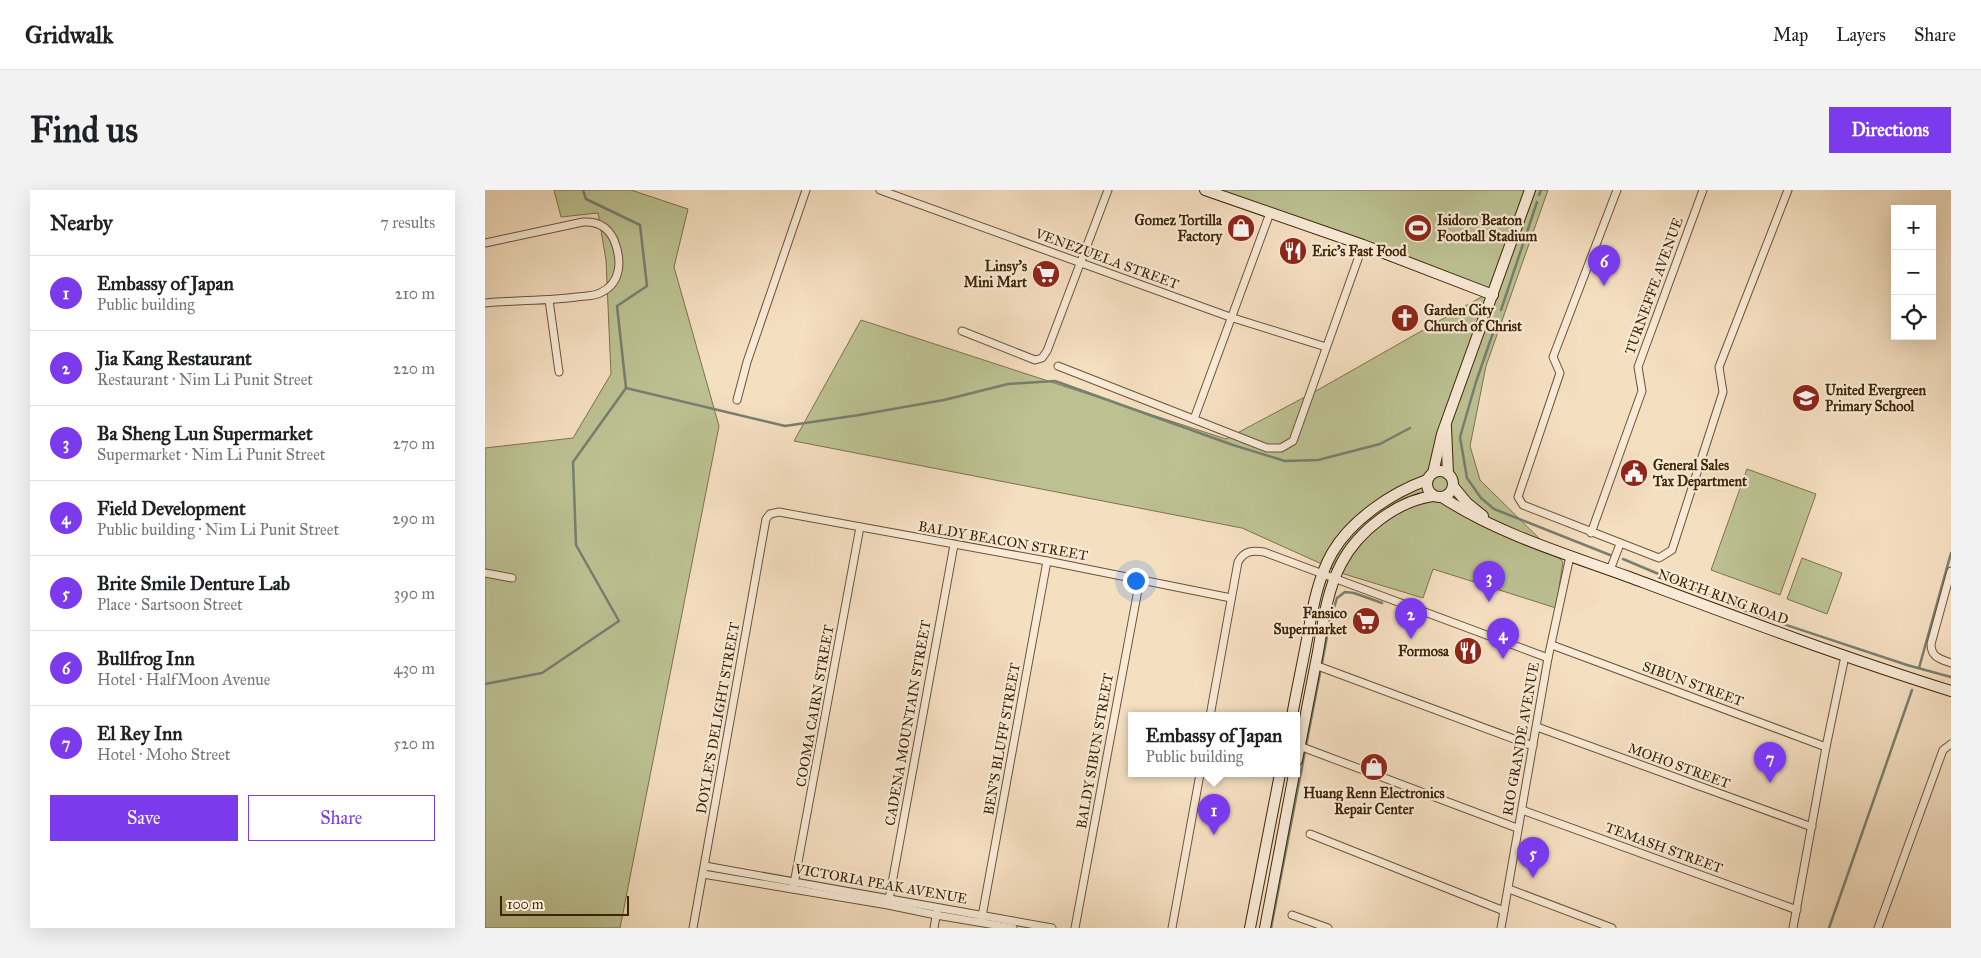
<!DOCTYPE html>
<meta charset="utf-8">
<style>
body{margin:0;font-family:"IM FELL Great Primer",serif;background:#f2f2f2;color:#202124}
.controls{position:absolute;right:15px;top:15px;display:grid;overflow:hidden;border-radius:0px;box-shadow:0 5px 20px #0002}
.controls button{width:45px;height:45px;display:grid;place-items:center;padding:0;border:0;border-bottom:1px solid #e0e0e0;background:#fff;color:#202124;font:25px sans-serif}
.scale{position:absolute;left:15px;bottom:12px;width:129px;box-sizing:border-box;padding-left:5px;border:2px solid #3e2405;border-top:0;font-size:14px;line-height:18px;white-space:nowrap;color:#3e2405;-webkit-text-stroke:4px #f8ead7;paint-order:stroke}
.you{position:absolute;left:650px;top:390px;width:18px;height:18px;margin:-12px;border:4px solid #fff;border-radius:50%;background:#1a73e8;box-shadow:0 0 0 8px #1a73e833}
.badge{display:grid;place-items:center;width:32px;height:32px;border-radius:50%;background:#7c3aed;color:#fff;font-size:16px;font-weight:700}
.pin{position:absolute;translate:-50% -41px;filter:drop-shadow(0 1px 2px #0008)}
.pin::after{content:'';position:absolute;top:26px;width:18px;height:15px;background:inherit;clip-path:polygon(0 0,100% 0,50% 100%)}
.popup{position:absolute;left:643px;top:522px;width:172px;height:65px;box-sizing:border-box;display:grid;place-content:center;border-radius:0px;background:#fff;filter:drop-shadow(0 1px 4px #0005);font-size:16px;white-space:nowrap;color:#757577}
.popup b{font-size:19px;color:#202124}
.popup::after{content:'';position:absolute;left:50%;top:100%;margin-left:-10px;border:10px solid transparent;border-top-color:#fff}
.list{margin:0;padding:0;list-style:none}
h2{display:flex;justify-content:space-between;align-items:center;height:65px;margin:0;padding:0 20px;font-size:21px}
h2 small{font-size:16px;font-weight:400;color:#757577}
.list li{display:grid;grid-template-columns:32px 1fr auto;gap:15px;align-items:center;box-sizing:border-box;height:75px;padding:0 20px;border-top:1px solid #e0e0e0}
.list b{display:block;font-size:19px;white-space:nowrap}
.list p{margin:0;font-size:16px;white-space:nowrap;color:#757577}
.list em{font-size:16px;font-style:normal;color:#757577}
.actions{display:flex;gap:10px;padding:15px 20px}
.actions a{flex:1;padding:11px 0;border:1px solid #7c3aed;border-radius:0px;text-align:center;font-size:18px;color:#7c3aed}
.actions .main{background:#7c3aed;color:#fff}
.icon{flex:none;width:28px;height:28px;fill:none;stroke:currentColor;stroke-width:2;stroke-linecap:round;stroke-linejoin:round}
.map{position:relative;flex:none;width:1466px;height:738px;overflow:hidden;border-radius:0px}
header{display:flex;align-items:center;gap:30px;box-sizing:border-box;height:70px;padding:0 25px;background:#fff;border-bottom:1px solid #e0e0e0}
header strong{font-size:24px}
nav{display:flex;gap:28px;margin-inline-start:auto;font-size:18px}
.intro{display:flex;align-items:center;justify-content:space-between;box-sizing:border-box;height:120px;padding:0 30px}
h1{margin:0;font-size:35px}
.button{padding:12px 22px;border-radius:0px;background:#7c3aed;color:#fff;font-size:18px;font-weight:700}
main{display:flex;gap:30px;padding:0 30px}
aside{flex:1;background:#fff;border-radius:0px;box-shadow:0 5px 20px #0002}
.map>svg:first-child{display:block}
.green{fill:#bcc192;stroke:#7d724c}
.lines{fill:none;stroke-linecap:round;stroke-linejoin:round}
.stream{stroke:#777f70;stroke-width:2.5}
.street-casing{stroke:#6c5334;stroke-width:9}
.secondary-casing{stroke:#3e2405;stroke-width:12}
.street{stroke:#f8ead7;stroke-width:7}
.secondary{stroke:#f8ead7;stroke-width:10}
.labels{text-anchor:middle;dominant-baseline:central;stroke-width:4.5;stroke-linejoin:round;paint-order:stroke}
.poi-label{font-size:14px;font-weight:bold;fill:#3e2405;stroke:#f8ead7;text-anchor:start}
.street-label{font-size:14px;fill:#3e2405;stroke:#f8ead7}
</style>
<header>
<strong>Gridwalk</strong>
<nav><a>Map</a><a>Layers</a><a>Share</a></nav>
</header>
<div class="intro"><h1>Find us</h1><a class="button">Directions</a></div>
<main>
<aside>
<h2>Nearby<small>7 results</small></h2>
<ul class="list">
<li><span class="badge">1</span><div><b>Embassy of Japan</b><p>Public building</p></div><em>210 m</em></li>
<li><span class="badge">2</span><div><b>Jia Kang Restaurant</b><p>Restaurant · Nim Li Punit Street</p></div><em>220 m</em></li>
<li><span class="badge">3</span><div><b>Ba Sheng Lun Supermarket</b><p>Supermarket · Nim Li Punit Street</p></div><em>270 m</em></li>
<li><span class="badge">4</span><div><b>Field Development</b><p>Public building · Nim Li Punit Street</p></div><em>290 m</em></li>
<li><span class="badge">5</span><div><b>Brite Smile Denture Lab</b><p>Place · Sartsoon Street</p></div><em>390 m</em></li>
<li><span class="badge">6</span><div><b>Bullfrog Inn</b><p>Hotel · HalfMoon Avenue</p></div><em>430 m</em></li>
<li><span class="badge">7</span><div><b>El Rey Inn</b><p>Hotel · Moho Street</p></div><em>520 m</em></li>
</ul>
<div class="actions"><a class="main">Save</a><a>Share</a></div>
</aside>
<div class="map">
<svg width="1466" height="738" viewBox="0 0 1466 738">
<rect width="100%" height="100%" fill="#f5dfc1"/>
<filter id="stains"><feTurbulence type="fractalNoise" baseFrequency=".004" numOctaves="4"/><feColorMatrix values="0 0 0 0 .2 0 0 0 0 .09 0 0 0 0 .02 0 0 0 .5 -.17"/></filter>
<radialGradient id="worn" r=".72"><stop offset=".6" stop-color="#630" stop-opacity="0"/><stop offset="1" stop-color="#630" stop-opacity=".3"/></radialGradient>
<g class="green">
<polygon points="69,0 146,0 203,19 189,77 234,236 135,738 0,738 0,258 88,248 126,184 121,70 113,23 76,27"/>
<polygon points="717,0 1063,0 1001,176 985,256 995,290 1078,372 1071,418 948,379 938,408 859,384 757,338 309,251 376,130 741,249 831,201 998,106"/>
<polygon points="1262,279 1331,304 1295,405 1226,380"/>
<polygon points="1317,368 1357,383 1342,424 1302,409"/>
</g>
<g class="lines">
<g class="stream">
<polyline points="1054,5 1056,0"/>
<polyline points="1016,120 1052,12"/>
<polyline points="1011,134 991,192 975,247 982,288 996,308 1009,319 1125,365"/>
<polyline points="141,198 300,236 374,225 459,210 523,194 570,191 748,255 800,271 833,270 895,254 925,238"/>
<polyline points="1138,369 1271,425 1422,475 1466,487"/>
<polyline points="1434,478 1466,363"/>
<polyline points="0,494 57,483 134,431 91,355 88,272 141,198 132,116 162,96 155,35 101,9 98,0"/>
<polyline points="786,738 845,431 852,408 860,402 869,403 897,413"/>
<polyline points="1344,738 1427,500"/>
</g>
<defs>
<g id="street">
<polyline points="395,0 745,127 841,157"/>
<polyline points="1132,0 1068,167 1075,183 1033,307 1038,315 1174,368 1187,360 1238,202 1234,177 1303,0"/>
<path d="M0,53l98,-21c14,-1 25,5 31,18 8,20 8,43 -14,53 -6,3 -15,3 -23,4 -30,4 -61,3 -92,6"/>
<polyline points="64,110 74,182"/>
<polyline points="477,141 550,170 557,168 562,161 623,0"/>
<polyline points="573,176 782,258 796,258 808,251 878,55"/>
<polyline points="252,210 262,172 321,0"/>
<polyline points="709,229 785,23"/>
<polyline points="1106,343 1157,201 1153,177 1218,0"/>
<polyline points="1125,380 1135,354"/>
<path d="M1466,381l-20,73c0,13 9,15 20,19"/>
<polyline points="0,383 27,388"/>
<polyline points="1067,455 1341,557"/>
<polyline points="830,475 1048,556"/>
<path d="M725,526l28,-154c6,-11 14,-12 26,-10l284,106"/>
<polyline points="1052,537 1327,637"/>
<polyline points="817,557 1032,638"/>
<polyline points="1037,620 1312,720"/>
<polyline points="825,644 1019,721"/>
<polyline points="220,676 567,738"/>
<polyline points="218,684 403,715 451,725 528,738"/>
<polyline points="308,699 375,337"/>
<polyline points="1024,699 1127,738"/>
<polyline points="403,715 469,355"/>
<polyline points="807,725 843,738"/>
<polyline points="496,732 562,371"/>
<polyline points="208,738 281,329 285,324 294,322 562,371 746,408"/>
<polyline points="449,738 452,721"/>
<polyline points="590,738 655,389"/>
<polyline points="687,738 715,584"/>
<polyline points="1016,738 1063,468 1085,366"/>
<polyline points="1308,738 1341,557 1360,466"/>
<polyline points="1393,738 1458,560 1466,554"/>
</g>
<g id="secondary">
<polyline points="720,0 878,55 1008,105"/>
<polyline points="961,237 963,284"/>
<circle cx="955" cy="294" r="13"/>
<polyline points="948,283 957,244 1045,0"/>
<polyline points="968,296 982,313 998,326"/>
<path d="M957,307c56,37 124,57 187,80 107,40 213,80 322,114"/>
<path d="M807,526c5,-27 11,-55 16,-82 5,-28 10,-56 24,-81 19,-33 59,-60 95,-73"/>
<path d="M812,570c7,-36 14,-72 21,-108 5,-30 9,-61 23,-88 17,-33 56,-63 92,-68"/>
<polyline points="765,738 795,584"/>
<polyline points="780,738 809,584"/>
</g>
</defs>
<use href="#street" class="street-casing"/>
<use href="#secondary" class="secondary-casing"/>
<use href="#street" class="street"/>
<use href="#secondary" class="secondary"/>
</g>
<defs>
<symbol id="shop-disc" viewBox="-11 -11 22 22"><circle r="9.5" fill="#8f2418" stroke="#f8ead7"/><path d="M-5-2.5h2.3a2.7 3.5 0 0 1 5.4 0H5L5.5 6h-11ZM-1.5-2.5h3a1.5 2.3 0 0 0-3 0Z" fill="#fff"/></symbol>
<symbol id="stadium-disc" viewBox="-11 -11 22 22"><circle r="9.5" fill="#8f2418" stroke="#f8ead7"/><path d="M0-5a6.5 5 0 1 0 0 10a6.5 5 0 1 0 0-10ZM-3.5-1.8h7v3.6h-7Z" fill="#fff"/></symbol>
<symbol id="restaurant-disc" viewBox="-11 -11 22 22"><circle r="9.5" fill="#8f2418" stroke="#f8ead7"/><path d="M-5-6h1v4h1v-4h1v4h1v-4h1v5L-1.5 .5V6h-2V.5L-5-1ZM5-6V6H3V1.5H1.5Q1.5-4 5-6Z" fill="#fff"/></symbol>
<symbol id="supermarket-disc" viewBox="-11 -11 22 22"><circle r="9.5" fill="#8f2418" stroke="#f8ead7"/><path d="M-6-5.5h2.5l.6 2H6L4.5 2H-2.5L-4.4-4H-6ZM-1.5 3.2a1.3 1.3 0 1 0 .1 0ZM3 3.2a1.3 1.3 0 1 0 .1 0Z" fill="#fff"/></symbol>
<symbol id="church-disc" viewBox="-11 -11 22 22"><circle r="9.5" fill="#8f2418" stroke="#f8ead7"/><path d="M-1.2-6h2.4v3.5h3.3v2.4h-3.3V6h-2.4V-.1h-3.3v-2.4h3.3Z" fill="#fff"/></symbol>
<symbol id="school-disc" viewBox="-11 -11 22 22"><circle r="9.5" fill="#8f2418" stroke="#f8ead7"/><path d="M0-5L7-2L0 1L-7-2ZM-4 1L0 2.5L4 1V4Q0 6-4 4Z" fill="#fff"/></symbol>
<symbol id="civic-disc" viewBox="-11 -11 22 22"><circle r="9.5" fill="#8f2418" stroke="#f8ead7"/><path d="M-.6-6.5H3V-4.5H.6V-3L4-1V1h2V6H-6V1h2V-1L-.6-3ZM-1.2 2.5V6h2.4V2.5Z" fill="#fff"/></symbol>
</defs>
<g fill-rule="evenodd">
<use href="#shop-disc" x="740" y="22" width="32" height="32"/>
<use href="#stadium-disc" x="917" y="22" width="32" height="32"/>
<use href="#restaurant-disc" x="792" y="45" width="32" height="32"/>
<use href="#supermarket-disc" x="545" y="68" width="32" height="32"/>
<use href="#church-disc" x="904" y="112" width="32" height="32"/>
<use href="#school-disc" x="1305" y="192" width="32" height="32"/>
<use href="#civic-disc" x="1133" y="267" width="32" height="32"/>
<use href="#supermarket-disc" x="865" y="415" width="32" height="32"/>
<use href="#restaurant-disc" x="967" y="445" width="32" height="32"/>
<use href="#shop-disc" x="873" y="561" width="32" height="32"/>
</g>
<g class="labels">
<g class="poi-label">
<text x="737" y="30" text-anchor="end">Gomez Tortilla<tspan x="737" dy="16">Factory</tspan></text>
<text x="952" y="30">Isidoro Beaton<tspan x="952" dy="16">Football Stadium</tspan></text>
<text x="827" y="61">Eric's Fast Food</text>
<text x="542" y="76" text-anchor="end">Linsy's<tspan x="542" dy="16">Mini Mart</tspan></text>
<text x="939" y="120">Garden City<tspan x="939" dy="16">Church of Christ</tspan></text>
<text x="1340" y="200">United Evergreen<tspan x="1340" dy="16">Primary School</tspan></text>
<text x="1168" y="275">General Sales<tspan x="1168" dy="16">Tax Department</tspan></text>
<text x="862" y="423" text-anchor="end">Fansico<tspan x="862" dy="16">Supermarket</tspan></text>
<text x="964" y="461" text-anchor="end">Formosa</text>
<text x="889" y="603" text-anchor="middle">Huang Renn Electronics<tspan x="889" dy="16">Repair Center</tspan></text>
</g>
<g class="street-label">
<text transform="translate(622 69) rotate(20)">VENEZUELA STREET</text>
<text transform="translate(1169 96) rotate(-70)">TURNEFFE AVENUE</text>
<text transform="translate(518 351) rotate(10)">BALDY BEACON STREET</text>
<text transform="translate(1238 407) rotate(20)">NORTH RING ROAD</text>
<text transform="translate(1208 494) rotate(20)">SIBUN STREET</text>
<text transform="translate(330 516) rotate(-80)">COOMA CAIRN STREET</text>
<text transform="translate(233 528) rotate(-80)">DOYLE'S DELIGHT STREET</text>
<text transform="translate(423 533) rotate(-80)">CADENA MOUNTAIN STREET</text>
<text transform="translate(517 549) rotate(-80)">BEN'S BLUFF STREET</text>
<text transform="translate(1036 549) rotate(-80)">RIO GRANDE AVENUE</text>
<text transform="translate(610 561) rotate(-80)">BALDY SIBUN STREET</text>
<text transform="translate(1194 576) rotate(20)">MOHO STREET</text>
<text transform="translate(1179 658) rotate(20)">TEMASH STREET</text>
<text transform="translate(396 694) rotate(10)">VICTORIA PEAK AVENUE</text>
</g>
</g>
<rect width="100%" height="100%" filter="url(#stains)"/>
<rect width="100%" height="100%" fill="url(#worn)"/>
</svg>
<div class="controls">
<button>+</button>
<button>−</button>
<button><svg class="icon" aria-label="locate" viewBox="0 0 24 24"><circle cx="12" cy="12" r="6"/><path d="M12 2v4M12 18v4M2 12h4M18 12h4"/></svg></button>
</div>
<div class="scale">100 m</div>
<div class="you"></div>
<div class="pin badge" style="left:729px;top:645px">1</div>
<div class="popup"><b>Embassy of Japan</b>Public building</div>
<div class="pin badge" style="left:926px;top:449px">2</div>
<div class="pin badge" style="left:1004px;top:412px">3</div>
<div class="pin badge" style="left:1018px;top:469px">4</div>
<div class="pin badge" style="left:1048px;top:688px">5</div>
<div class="pin badge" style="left:1119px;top:96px">6</div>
<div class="pin badge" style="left:1285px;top:593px">7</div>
</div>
</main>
